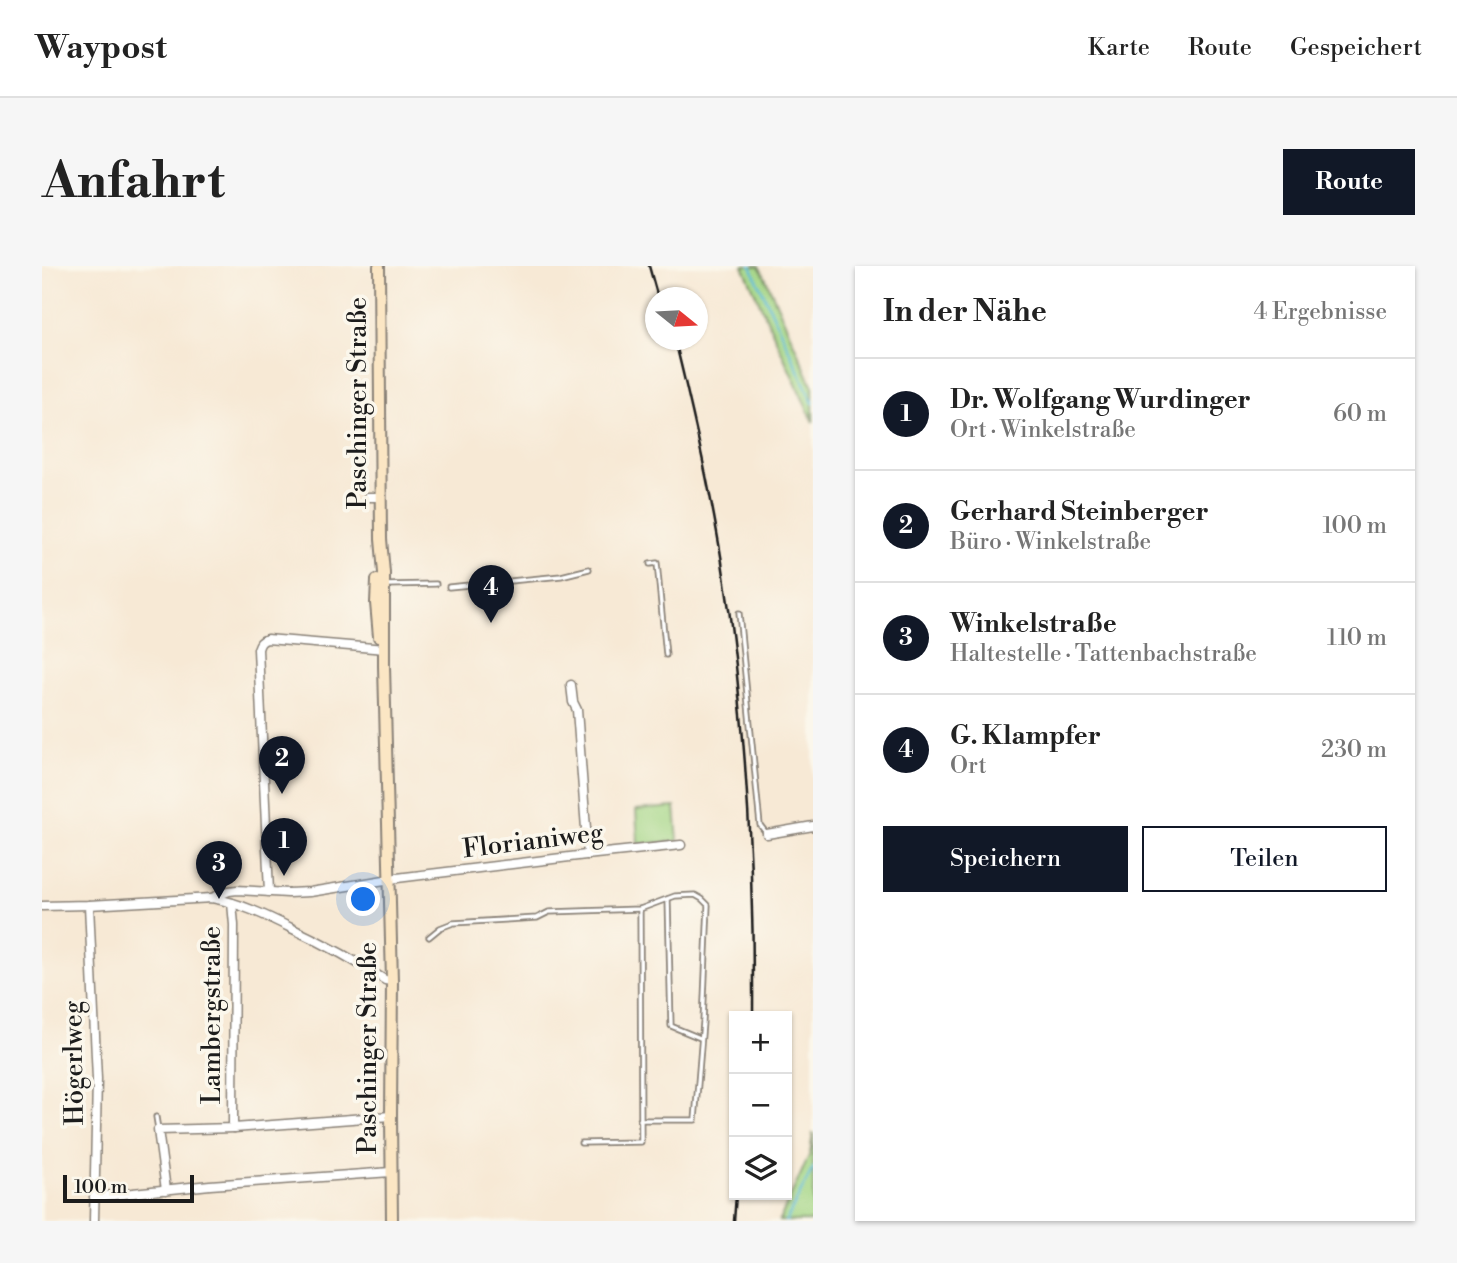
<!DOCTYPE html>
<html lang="de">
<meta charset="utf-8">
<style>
body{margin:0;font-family:"Libre Bodoni",serif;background:#f6f6f6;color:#222}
.controls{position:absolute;right:21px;bottom:21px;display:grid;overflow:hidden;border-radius:0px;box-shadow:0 2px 5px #0004}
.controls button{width:63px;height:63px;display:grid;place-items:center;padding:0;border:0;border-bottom:2px solid #e0e0e0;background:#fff;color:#222;font:35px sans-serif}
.compass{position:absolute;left:603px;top:21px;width:63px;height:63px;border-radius:50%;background:#fff;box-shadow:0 2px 5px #0004;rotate:108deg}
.scale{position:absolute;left:21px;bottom:18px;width:131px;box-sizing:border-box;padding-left:7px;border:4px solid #1c1c1c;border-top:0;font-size:19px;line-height:24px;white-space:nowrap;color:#1c1c1c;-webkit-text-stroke:5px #fbf7ec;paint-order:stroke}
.you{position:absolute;left:322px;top:634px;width:24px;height:24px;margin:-18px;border:5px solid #fff;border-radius:50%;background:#1a73e8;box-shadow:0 0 0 10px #1a73e833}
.badge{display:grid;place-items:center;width:46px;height:46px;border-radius:50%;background:#111827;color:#fff;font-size:23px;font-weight:700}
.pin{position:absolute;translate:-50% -58px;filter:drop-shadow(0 2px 4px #0008)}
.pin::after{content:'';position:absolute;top:37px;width:24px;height:21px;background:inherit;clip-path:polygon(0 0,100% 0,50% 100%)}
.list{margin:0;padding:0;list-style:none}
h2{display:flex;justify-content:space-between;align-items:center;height:91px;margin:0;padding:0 28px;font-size:30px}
h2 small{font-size:23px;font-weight:400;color:#767676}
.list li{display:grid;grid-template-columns:46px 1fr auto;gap:21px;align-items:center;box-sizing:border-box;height:112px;padding:0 28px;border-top:2px solid #e0e0e0}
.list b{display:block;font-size:26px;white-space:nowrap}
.list p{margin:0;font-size:23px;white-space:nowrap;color:#767676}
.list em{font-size:23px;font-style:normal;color:#767676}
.actions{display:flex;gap:14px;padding:21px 28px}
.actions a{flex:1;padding:16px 0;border:2px solid #111827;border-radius:0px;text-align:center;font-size:24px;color:#111827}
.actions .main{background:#111827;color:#fff}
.icon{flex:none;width:38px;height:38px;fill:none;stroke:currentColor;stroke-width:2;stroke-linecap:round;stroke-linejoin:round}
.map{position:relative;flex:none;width:771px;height:955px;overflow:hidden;border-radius:0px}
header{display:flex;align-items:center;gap:42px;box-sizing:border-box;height:98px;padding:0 35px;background:#fff;border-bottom:2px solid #e0e0e0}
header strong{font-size:33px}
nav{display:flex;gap:38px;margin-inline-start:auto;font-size:24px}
.intro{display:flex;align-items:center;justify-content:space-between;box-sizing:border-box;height:168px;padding:0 42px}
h1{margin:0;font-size:49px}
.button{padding:18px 32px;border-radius:0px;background:#111827;color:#fff;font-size:24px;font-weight:700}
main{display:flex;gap:42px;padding:0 42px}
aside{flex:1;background:#fff;border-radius:0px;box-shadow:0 2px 5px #0004}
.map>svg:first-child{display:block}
.green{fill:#a3d584;stroke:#607850;stroke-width:2}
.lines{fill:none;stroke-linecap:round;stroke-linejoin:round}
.stream{stroke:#59bad7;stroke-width:2.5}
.lane-casing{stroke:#8a8278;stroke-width:7}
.street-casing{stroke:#8a8278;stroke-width:11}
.secondary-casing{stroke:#8a8278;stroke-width:14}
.lane{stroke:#fff;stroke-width:3.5}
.street{stroke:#fff;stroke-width:8}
.secondary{stroke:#fbe6c4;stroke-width:10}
.rail{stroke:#1c1c1c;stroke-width:2.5}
.labels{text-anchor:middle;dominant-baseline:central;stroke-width:7;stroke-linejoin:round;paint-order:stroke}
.street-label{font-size:26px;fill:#1c1c1c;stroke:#fbf7ec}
</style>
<header>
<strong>Waypost</strong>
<nav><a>Karte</a><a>Route</a><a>Gespeichert</a></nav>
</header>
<div class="intro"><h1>Anfahrt</h1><a class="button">Route</a></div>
<main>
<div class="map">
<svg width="771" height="955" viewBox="0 0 771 955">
<rect width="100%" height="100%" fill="#fbf7ec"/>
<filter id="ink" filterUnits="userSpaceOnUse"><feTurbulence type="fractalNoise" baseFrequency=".0143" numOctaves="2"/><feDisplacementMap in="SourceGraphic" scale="14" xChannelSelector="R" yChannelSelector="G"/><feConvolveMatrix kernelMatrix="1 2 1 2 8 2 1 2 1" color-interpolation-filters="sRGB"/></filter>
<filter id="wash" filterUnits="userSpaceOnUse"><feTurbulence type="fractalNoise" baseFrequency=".00686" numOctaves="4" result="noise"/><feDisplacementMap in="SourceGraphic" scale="28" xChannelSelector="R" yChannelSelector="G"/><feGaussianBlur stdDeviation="1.57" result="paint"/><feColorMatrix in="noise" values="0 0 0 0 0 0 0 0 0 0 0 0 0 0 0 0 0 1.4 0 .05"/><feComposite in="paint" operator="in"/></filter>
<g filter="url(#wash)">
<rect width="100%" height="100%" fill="#f7e9d5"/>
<g class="green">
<polygon points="701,0 717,0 723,11 771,121 771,156"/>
<polygon points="633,541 636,575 596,578 594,544"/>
<polygon points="771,867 771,955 737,955 768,888"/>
</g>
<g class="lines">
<g class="stream">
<polyline points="709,0 771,137"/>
<polyline points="744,955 771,902"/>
</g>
</g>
</g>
<g filter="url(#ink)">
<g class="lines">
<defs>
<g id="lane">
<polyline points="608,298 615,297 624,389"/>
<polyline points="344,319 394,318"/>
<polyline points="407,321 519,310 547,303"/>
<polyline points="697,347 718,559 725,568"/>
<polyline points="626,633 629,760 658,772"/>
<polyline points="387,671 398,662 411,657 495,652 507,646 598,643 633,630 653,629 660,633 666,639 661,756 653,854 598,854"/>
<polyline points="114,851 116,863"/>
<polyline points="539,877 599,876 598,643"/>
</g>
<g id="street">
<polyline points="326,231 339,231"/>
<polyline points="529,419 531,436 535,444 546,589"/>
<polyline points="725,568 771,560"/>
<path d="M227,626l-11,-243c2,-6 3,-8 9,-10l118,10"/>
<polyline points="170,632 187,625 195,624 246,627 268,626 355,612 544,589 639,579"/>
<polyline points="190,637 192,659 191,857 192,862"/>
<polyline points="47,639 55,813 52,955"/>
<path d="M0,640l47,-1 123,-7c28,5 55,18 81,31 32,15 63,32 92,51l7,1"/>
<polyline points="124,924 116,864 192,862 349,850"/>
<polyline points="52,931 168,919 349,906"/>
</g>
<g id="secondary">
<polyline points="337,0 339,273 342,307 342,400 350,715 349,850 350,955"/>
<polyline points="335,314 334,337 337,371"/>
</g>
</defs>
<use href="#lane" class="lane-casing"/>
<use href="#street" class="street-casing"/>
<use href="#secondary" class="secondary-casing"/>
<use href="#lane" class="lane"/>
<use href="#street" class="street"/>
<use href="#secondary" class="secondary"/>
<g class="rail">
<polyline points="607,0 616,32"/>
<path d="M633,74c18,73 35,147 47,222 24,151 32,302 31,454"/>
<polyline points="692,955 694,929"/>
</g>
</g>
</g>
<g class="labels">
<g class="street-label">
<text transform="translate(316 137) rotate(-90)">Paschinger Straße</text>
<text transform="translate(491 575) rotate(-7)">Florianiweg</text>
<text transform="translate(170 749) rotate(-90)">Lambergstraße</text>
<text transform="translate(326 782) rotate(-90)">Paschinger Straße</text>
<text transform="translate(32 797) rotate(-91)">Högerlweg</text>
</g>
</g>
</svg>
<div class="controls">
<button>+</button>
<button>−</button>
<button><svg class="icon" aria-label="layers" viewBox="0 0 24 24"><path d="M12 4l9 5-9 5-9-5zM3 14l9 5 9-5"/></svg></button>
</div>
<svg class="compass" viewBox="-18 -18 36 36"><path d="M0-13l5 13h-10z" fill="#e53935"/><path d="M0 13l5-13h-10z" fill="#767676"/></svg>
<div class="scale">100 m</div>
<div class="you"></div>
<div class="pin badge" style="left:242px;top:610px">1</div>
<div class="pin badge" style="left:240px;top:528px">2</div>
<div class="pin badge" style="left:177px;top:633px">3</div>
<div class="pin badge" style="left:449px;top:357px">4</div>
</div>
<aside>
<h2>In der Nähe<small>4 Ergebnisse</small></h2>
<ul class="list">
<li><span class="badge">1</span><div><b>Dr. Wolfgang Wurdinger</b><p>Ort · Winkelstraße</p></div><em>60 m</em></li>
<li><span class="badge">2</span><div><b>Gerhard Steinberger</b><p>Büro · Winkelstraße</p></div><em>100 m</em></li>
<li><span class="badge">3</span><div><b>Winkelstraße</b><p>Haltestelle · Tattenbachstraße</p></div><em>110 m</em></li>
<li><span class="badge">4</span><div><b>G. Klampfer</b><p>Ort</p></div><em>230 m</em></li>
</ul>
<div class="actions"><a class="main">Speichern</a><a>Teilen</a></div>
</aside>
</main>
